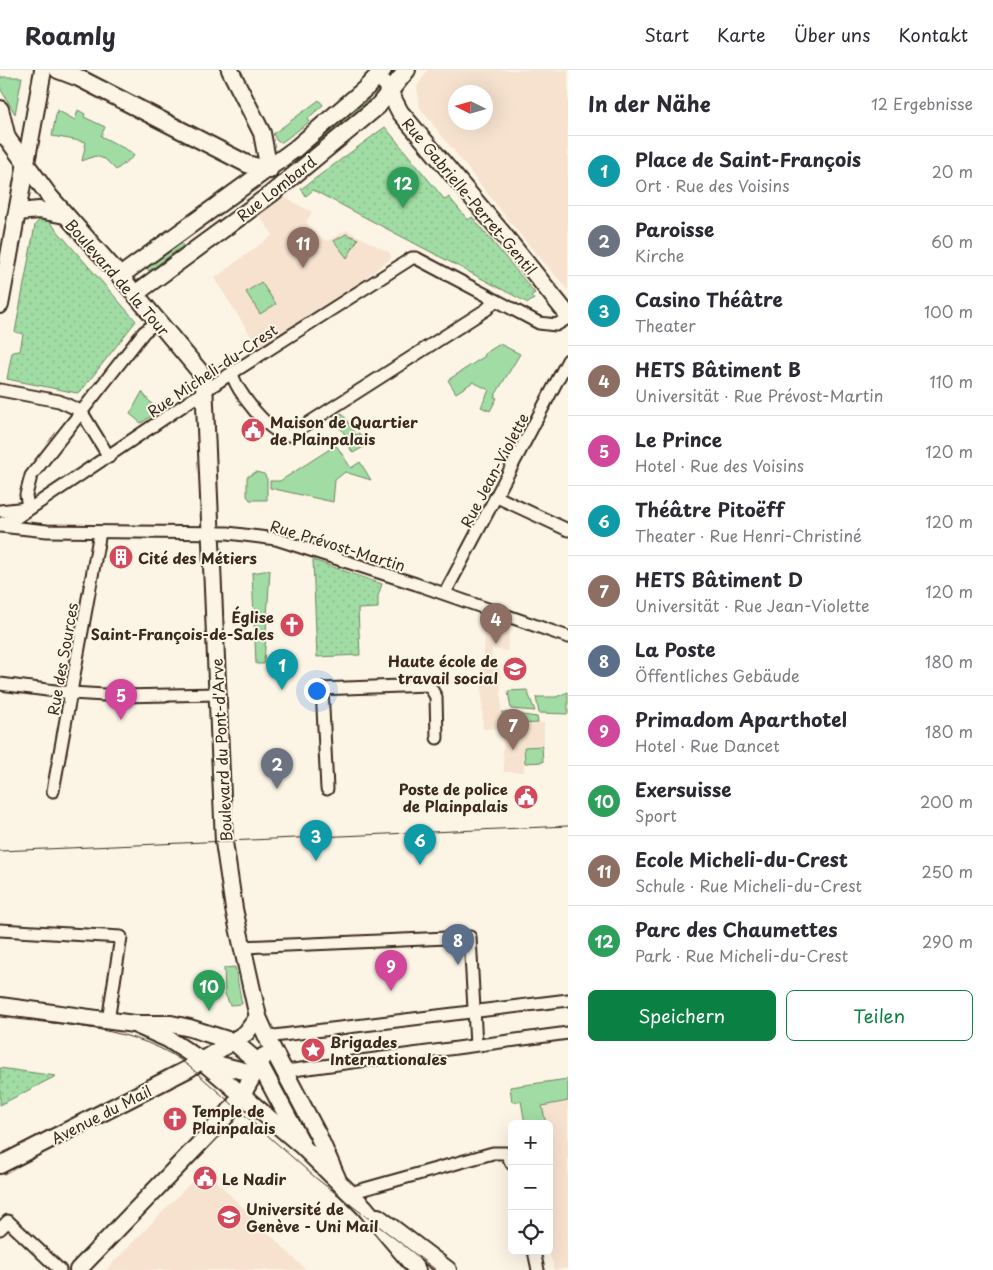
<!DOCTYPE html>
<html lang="de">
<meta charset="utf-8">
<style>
body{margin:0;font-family:"Playpen Sans",sans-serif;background:#f7f7f7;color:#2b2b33}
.controls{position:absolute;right:15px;bottom:15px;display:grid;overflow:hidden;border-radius:8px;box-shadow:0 5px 20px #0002}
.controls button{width:45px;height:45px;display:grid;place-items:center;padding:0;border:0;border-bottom:1px solid #e1e1e2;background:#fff;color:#2b2b33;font:25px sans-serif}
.compass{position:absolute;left:448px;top:15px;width:45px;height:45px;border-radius:50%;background:#fff;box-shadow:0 5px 20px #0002;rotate:275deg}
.you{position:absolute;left:316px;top:620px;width:18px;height:18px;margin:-12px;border:4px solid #fff;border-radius:50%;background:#1a73e8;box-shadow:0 0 0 8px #1a73e833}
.badge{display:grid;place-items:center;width:32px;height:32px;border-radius:50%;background:#0b8043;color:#fff;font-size:16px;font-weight:700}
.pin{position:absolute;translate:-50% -41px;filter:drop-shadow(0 1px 2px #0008)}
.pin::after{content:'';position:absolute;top:26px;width:18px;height:15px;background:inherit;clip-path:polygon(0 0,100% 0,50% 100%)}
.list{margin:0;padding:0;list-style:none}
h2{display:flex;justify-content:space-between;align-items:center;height:65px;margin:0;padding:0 20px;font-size:21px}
h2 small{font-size:16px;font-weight:400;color:#7c7c81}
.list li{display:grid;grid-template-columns:32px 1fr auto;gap:15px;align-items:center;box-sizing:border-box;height:70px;padding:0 20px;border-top:1px solid #e1e1e2}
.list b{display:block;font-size:19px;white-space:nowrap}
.list p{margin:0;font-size:16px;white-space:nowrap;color:#7c7c81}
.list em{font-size:16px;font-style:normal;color:#7c7c81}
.actions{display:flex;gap:10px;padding:15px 20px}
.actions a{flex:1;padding:11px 0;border:1px solid #0b8043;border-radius:8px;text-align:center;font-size:18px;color:#0b8043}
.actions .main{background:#0b8043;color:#fff}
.icon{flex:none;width:28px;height:28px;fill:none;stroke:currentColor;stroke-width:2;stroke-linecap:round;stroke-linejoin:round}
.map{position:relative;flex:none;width:568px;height:1200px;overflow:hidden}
header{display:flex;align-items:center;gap:30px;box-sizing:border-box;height:70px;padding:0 25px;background:#fff;border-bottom:1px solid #e1e1e2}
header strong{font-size:24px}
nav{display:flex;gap:28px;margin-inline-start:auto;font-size:18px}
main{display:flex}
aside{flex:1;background:#fff}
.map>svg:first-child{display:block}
.built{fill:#f6e2cf;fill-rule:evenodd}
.green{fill:#a0dca3;stroke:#6e8360}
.park{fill:url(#park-dots);stroke:#6e8360}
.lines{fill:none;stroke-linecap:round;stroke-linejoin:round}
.street-casing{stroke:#3b2a1e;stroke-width:15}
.secondary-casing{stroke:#3b2a1e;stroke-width:20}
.street{stroke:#fcf5e5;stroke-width:11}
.secondary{stroke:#fcf5e5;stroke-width:16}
.tram{stroke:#3b2a1e;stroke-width:1}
.labels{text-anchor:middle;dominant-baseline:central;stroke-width:4;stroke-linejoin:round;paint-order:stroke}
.street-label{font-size:15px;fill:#3b2a1e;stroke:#fcf5e5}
.poi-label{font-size:15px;font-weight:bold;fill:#3b2a1e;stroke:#fcf5e5;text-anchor:start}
</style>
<header>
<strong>Roamly</strong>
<nav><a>Start</a><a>Karte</a><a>Über uns</a><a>Kontakt</a></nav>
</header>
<main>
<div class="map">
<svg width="568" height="1200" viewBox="0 0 568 1200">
<defs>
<pattern id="park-dots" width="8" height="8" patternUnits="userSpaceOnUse" patternTransform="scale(1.25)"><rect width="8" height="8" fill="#a0dca3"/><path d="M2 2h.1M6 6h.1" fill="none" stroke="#8bbd8c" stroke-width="1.8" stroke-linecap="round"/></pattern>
</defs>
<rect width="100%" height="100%" fill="#fcf5e5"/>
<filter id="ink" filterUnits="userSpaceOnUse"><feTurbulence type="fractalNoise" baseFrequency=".02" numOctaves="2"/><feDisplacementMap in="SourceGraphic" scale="10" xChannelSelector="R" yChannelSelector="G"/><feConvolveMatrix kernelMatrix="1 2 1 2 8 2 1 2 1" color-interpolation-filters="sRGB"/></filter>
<g filter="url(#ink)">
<g class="built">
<path d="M427,0h141v220l-46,-53 -102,-129 -3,-21zM486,22v30h-30v-30z"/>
<polygon points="284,127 312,142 306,152 318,166 327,171 347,160 390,183 391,188 364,209 258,277 214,208 273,165 259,145"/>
<polygon points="486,549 510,557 507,581 492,579 491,595 483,595"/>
<polygon points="481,599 500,599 502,655 544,653 544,675 523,676 524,702 504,702 502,658 483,659"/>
<polygon points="568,1031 568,1198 554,1200 549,1179 549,1054 546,1054 542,1036"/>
<polygon points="204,1099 306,1200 106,1200"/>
</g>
<g class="green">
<polygon points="0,7 22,7 15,44 0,18"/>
<polygon points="367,27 369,30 304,86 302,84"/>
<polygon points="319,30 323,35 307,49 309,52 282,72 277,71 273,64"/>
<polygon points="57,40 75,50 78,40 85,44 84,47 105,57 101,66 131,82 134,86 116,100 105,89 95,86 82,91 86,72 52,66"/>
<polygon points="181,173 183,176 149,201 147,198"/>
<polygon points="261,212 276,234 260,244 246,222"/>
<polygon points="500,274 520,284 494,327 497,328 490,341 481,337 489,320 473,312 456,323 448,310 485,286 484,284"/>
<polygon points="142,322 158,342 141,353 130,344"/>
<polygon points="342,343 356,365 359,363 367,375 353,383 348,375 351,373 334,349"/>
<polygon points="336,375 351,398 360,392 371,410 345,402 335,410 333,432 270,418 270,411 280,411"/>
<polygon points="256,402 264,404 267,409 267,430 250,430 247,426 247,407"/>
<polygon points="270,500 264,594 256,594 252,503"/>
<polygon points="527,620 535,641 511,639 508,621"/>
<polygon points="568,622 568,644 539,643 536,627 556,627"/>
<polygon points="502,642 537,647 538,653 502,655"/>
<polygon points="542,676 543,692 525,693 524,677"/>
<polygon points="235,897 242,934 230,935 225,924 224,898"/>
<polygon points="568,1009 568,1031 542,1036 546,1054 525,1054 521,1031 512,1032 510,1017"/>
</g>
<g class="park">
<polygon points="385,57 445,130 449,127 468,150 472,147 535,223 531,226 534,229 528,233 313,120 306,126 301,119"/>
<polygon points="47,149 136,251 81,321 77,323 7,309 12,282 20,281 23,264 15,262 35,155 39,150"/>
<polygon points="346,164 358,169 347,188 334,171"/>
<polygon points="313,490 382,514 378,526 378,538 358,539 360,585 317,587"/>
<polygon points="0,998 56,1006 0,1035"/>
</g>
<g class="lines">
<defs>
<g id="street">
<path d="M232,303c3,17 39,64 58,62l197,-126 8,-9"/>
<polyline points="0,320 59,331 81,341 109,387"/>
<polyline points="497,427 568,460"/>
<polyline points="28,438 26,425 31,406 144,262 157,252"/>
<polyline points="0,441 27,438"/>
<polyline points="0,454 16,448 224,308 412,188 416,188 539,253 556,255 568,248"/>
<polyline points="0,456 47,461 228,463 276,469 416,514 568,567"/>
<polyline points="445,523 568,290"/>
<polyline points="0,614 71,623 121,626 218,624"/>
<polyline points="322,618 327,719"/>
<polyline points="318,619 429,615 436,627 437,668"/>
<polyline points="53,721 100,462"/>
<polyline points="0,860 121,867 108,951"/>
<polyline points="242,877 470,867 476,975"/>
<polyline points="266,967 568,930"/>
<polyline points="286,1001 568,963"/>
<polyline points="350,1123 493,1083 506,1083 512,1094"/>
<polyline points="0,1159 8,1151 60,1200"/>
<polyline points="534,1181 538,1200"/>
</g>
<g id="secondary">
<polyline points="58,0 79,8 247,94 269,100"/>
<polyline points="230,0 262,63 269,100"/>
<polyline points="386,15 400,42 503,164 568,245"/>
<polyline points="0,39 7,68"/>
<polyline points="0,64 7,68 50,127 120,206 201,303 204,312 224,772 234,839 258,947 271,976 318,1065 337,1108"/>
<polyline points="18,142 39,140 65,145"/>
<polyline points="120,206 295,79 366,18 383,0"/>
<polyline points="135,224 271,124 354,56 378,36 407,0"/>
<polyline points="0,235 43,0"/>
<polyline points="0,936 134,954 171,954 190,958 234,972 259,993 301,1072"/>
<polyline points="134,954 168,969 202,991 303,1077 364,1137 417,1200"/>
<polyline points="204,991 244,1001 263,1002"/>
<polyline points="0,1095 188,999 246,963 258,947"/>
<polyline points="378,1147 448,1200"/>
<polyline points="78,1200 226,1046 242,1025 264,986"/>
</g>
</defs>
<use href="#street" class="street-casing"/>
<use href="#secondary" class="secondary-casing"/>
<use href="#street" class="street"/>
<use href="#secondary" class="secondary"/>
<g class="tram">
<polyline points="0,781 568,756"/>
<path d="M0,947c64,9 138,8 190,50l127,112 119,91"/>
</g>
</g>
</g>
<defs>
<symbol id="civic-disc" viewBox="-11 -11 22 22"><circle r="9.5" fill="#d1495b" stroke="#fcf5e5"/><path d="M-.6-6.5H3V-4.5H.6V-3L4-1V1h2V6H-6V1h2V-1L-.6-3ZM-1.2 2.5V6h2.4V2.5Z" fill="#fff"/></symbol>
<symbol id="building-disc" viewBox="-11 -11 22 22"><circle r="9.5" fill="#d1495b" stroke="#fcf5e5"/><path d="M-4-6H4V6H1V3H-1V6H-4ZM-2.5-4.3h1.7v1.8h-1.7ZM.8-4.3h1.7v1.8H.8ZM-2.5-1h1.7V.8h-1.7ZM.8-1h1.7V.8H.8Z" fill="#fff"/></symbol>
<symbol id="church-disc" viewBox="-11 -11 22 22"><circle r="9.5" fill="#d1495b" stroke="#fcf5e5"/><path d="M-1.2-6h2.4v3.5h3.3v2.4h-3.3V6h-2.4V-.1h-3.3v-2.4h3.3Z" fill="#fff"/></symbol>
<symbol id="university-disc" viewBox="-11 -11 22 22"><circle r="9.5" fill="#d1495b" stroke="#fcf5e5"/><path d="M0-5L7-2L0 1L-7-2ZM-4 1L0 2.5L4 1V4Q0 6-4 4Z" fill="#fff"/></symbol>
<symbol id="sight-disc" viewBox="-11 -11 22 22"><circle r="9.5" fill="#d1495b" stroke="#fcf5e5"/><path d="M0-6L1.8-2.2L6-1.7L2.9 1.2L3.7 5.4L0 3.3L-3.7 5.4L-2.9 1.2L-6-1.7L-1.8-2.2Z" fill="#fff"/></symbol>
</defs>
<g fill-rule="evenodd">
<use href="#civic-disc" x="239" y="346" width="28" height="28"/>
<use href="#building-disc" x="107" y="473" width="28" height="28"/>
<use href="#church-disc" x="278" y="541" width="28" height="28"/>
<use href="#university-disc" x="501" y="585" width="28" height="28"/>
<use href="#civic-disc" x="512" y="713" width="28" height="28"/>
<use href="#sight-disc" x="299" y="966" width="28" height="28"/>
<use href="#church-disc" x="161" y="1035" width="28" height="28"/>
<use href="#civic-disc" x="191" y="1094" width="28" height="28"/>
<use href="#university-disc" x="215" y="1133" width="28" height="28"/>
</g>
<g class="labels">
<g class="street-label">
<text transform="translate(276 118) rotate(-38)">Rue Lombard</text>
<text transform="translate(470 126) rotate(50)">Rue Gabrielle-Perret-Gentil</text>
<text transform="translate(118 207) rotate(49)">Boulevard de la Tour</text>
<text transform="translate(212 300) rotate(-34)">Rue Micheli-du-Crest</text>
<text transform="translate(494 400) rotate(-62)">Rue Jean-Violette</text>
<text transform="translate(338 475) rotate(17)">Rue Prévost-Martin</text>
<text transform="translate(62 589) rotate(-80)">Rue des Sources</text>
<text transform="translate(221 680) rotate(-93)">Boulevard du Pont-d'Arve</text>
<text transform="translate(101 1044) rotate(-27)">Avenue du Mail</text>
</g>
<g class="poi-label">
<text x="270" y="351">Maison de Quartier<tspan x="270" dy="17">de Plainpalais</tspan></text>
<text x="138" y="487">Cité des Métiers</text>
<text x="274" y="546" text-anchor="end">Église<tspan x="274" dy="17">Saint-François-de-Sales</tspan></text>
<text x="498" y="590" text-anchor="end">Haute école de<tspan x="498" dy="17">travail social</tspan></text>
<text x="508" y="718" text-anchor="end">Poste de police<tspan x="508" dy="17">de Plainpalais</tspan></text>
<text x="330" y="971">Brigades<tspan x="330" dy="17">Internationales</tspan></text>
<text x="192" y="1040">Temple de<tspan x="192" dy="17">Plainpalais</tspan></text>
<text x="222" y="1108">Le Nadir</text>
<text x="246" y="1138">Université de<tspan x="246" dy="17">Genève - Uni Mail</tspan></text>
</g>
</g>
</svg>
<div class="controls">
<button>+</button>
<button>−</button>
<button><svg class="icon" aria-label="locate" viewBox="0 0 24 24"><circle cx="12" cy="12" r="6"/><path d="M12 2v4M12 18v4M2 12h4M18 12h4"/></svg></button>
</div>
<svg class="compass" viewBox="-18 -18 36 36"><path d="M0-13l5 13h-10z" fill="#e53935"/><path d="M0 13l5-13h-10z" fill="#7c7c81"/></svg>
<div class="you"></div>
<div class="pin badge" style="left:282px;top:620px;background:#0f9aa8">1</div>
<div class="pin badge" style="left:277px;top:719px;background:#6b7280">2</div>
<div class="pin badge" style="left:316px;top:791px;background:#0f9aa8">3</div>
<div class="pin badge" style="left:496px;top:574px;background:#8d6e63">4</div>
<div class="pin badge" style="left:121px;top:650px;background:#d1479c">5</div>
<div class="pin badge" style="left:420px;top:795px;background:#0f9aa8">6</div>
<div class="pin badge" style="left:513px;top:680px;background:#8d6e63">7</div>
<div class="pin badge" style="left:458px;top:895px;background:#5c6f8a">8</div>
<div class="pin badge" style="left:391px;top:921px;background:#d1479c">9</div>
<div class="pin badge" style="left:209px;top:941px;background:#2e9e5b">10</div>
<div class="pin badge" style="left:303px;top:198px;background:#8d6e63">11</div>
<div class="pin badge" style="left:403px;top:138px;background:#2e9e5b">12</div>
</div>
<aside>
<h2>In der Nähe<small>12 Ergebnisse</small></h2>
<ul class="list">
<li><span class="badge" style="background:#0f9aa8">1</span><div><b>Place de Saint-François</b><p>Ort · Rue des Voisins</p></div><em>20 m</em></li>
<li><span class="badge" style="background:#6b7280">2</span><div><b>Paroisse</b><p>Kirche</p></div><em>60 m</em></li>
<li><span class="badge" style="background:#0f9aa8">3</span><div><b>Casino Théâtre</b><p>Theater</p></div><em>100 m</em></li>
<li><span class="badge" style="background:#8d6e63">4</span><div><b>HETS Bâtiment B</b><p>Universität · Rue Prévost-Martin</p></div><em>110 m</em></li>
<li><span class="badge" style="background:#d1479c">5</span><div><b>Le Prince</b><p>Hotel · Rue des Voisins</p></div><em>120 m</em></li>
<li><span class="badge" style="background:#0f9aa8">6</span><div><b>Théâtre Pitoëff</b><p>Theater · Rue Henri-Christiné</p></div><em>120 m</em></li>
<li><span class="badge" style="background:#8d6e63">7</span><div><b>HETS Bâtiment D</b><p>Universität · Rue Jean-Violette</p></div><em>120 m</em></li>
<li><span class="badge" style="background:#5c6f8a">8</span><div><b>La Poste</b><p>Öffentliches Gebäude</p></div><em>180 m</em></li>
<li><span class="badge" style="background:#d1479c">9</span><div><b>Primadom Aparthotel</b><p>Hotel · Rue Dancet</p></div><em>180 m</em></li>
<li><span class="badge" style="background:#2e9e5b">10</span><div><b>Exersuisse</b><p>Sport</p></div><em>200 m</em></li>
<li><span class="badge" style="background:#8d6e63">11</span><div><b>Ecole Micheli-du-Crest</b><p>Schule · Rue Micheli-du-Crest</p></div><em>250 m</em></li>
<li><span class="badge" style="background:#2e9e5b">12</span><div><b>Parc des Chaumettes</b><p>Park · Rue Micheli-du-Crest</p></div><em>290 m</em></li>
</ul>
<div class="actions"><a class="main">Speichern</a><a>Teilen</a></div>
</aside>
</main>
